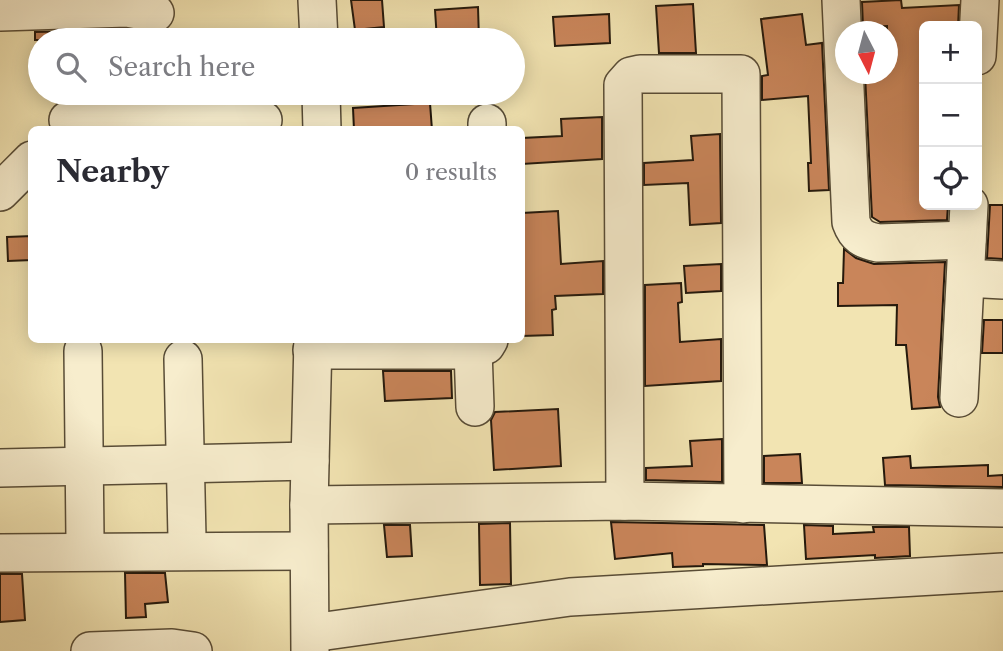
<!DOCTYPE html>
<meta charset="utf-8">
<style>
body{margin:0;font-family:"Libre Caslon Text",serif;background:#f7f7f7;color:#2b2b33}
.controls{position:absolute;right:21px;top:21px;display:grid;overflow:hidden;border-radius:10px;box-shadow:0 4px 18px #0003}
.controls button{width:63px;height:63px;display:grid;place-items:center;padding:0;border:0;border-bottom:2px solid #e1e1e2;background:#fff;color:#2b2b33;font:35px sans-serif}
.compass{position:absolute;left:835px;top:21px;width:63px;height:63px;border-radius:50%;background:#fff;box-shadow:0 4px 18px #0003;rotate:174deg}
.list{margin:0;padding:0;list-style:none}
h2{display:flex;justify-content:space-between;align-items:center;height:91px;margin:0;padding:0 28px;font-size:30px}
h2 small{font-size:23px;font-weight:400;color:#7c7c81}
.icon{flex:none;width:38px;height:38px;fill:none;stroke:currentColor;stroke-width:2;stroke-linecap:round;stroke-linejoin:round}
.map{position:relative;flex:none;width:1003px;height:651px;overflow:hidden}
.search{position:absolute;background:#fff;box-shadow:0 4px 18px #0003;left:28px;top:28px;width:497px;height:77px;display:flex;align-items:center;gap:18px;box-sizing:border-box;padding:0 24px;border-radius:38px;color:#7c7c81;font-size:26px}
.panel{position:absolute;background:#fff;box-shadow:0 4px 18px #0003;left:28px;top:126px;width:497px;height:217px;border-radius:10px}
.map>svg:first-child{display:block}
.building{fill:#c9855a;stroke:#25190c;stroke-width:2}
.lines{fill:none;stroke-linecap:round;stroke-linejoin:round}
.minor-casing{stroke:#584c36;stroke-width:40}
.minor{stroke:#f7edcd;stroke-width:37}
</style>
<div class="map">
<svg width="1003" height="651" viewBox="0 0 1003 651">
<rect width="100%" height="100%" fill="#f2e4b2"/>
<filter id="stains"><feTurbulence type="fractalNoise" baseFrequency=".00286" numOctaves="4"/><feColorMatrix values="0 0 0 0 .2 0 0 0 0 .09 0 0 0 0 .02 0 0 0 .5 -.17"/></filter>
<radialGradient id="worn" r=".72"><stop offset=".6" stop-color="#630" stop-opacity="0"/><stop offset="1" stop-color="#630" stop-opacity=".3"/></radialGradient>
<g class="building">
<polygon points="351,0 382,0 384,27 355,30"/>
<polygon points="901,0 902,8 959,5 958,26 924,26 924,205 948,205 947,220 880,222 872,217 865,74 887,74 887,26 863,27 862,2"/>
<polygon points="693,4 696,53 659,53 656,6"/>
<polygon points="478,7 479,40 437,40 435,10"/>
<polygon points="609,14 610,43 555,46 553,17"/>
<polygon points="802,14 806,45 822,43 829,190 809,191 808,163 811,163 808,96 762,100 762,76 768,75 761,19"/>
<polygon points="78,31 79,40 35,40 35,32"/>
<polygon points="430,103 432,130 354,130 353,108"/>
<polygon points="602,117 602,159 522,164 522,138 562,136 561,119"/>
<polygon points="720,134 721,223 690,225 688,183 644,185 644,163 693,160 691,136"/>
<polygon points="990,205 1003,205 1003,259 987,258"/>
<polygon points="558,211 561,264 603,261 603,294 555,296 556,309 552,310 553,335 522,336 522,213"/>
<polygon points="32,236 32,260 8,261 7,237"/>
<polygon points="844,249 856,258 874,264 945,262 938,397 940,407 912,409 906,345 896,345 897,305 838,306 838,283 843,283"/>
<polygon points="721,264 721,291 686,293 684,266"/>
<polygon points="681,283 682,302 678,303 680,342 721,339 721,381 645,386 645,285"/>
<polygon points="984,320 1003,320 1003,353 982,353"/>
<polygon points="383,371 451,371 452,398 385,401"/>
<polygon points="558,409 561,466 494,470 491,420 495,412"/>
<polygon points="722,439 722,482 646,480 646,468 692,466 690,441"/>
<polygon points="800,454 802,483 764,483 764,456"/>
<polygon points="910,456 911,468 988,465 988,476 1003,475 1003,487 885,485 883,458"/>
<polygon points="611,522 764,525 767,565 703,564 703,566 673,567 672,553 615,559"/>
<polygon points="510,523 511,584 480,585 479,524"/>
<polygon points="384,525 410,525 412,556 387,557"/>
<polygon points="804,525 833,526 833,534 874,532 873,527 909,527 910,556 875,558 875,555 806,559"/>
<polygon points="125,573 165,573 168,602 145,604 146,617 126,618"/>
<polygon points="0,574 22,574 25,620 0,622"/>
</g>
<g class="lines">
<defs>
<g id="minor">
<polyline points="317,0 319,40"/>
<path d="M841,0l10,222c5,14 12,18 27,21l89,-3"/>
<polyline points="0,12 127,8 155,13"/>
<polyline points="977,56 980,0"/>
<polyline points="321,93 322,130"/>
<polyline points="68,120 263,120"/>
<polyline points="487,123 487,130"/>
<polyline points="0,192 32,160"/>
<polyline points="966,278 1003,280"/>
<polyline points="312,350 473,350 486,345 489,340"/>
<polyline points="473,350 475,407"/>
<polyline points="83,351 85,539"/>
<polyline points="183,359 187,538"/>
<polyline points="959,398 969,205"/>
<polyline points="0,468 310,461"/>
<polyline points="625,501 623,85 631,76 640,74 741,74 743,504"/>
<polyline points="309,505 625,501 1003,508"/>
<polyline points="0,553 309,551"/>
<polyline points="311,633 570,597 1003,572"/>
<polyline points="90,651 172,648 193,651"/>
<polyline points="310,651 309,505 313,340"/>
</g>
</defs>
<use href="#minor" class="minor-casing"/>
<use href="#minor" class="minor"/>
</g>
<rect width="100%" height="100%" filter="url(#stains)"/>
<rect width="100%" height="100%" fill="url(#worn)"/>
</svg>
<div class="controls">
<button>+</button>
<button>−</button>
<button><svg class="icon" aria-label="locate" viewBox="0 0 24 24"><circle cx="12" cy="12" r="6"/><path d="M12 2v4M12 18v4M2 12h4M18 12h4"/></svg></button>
</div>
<svg class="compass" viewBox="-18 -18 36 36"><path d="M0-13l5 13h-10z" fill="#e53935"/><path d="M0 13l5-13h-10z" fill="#7c7c81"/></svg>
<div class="search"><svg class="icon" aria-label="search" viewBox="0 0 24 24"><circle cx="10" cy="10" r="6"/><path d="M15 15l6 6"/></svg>Search here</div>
<section class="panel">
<h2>Nearby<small>0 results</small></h2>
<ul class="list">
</ul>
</section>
</div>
